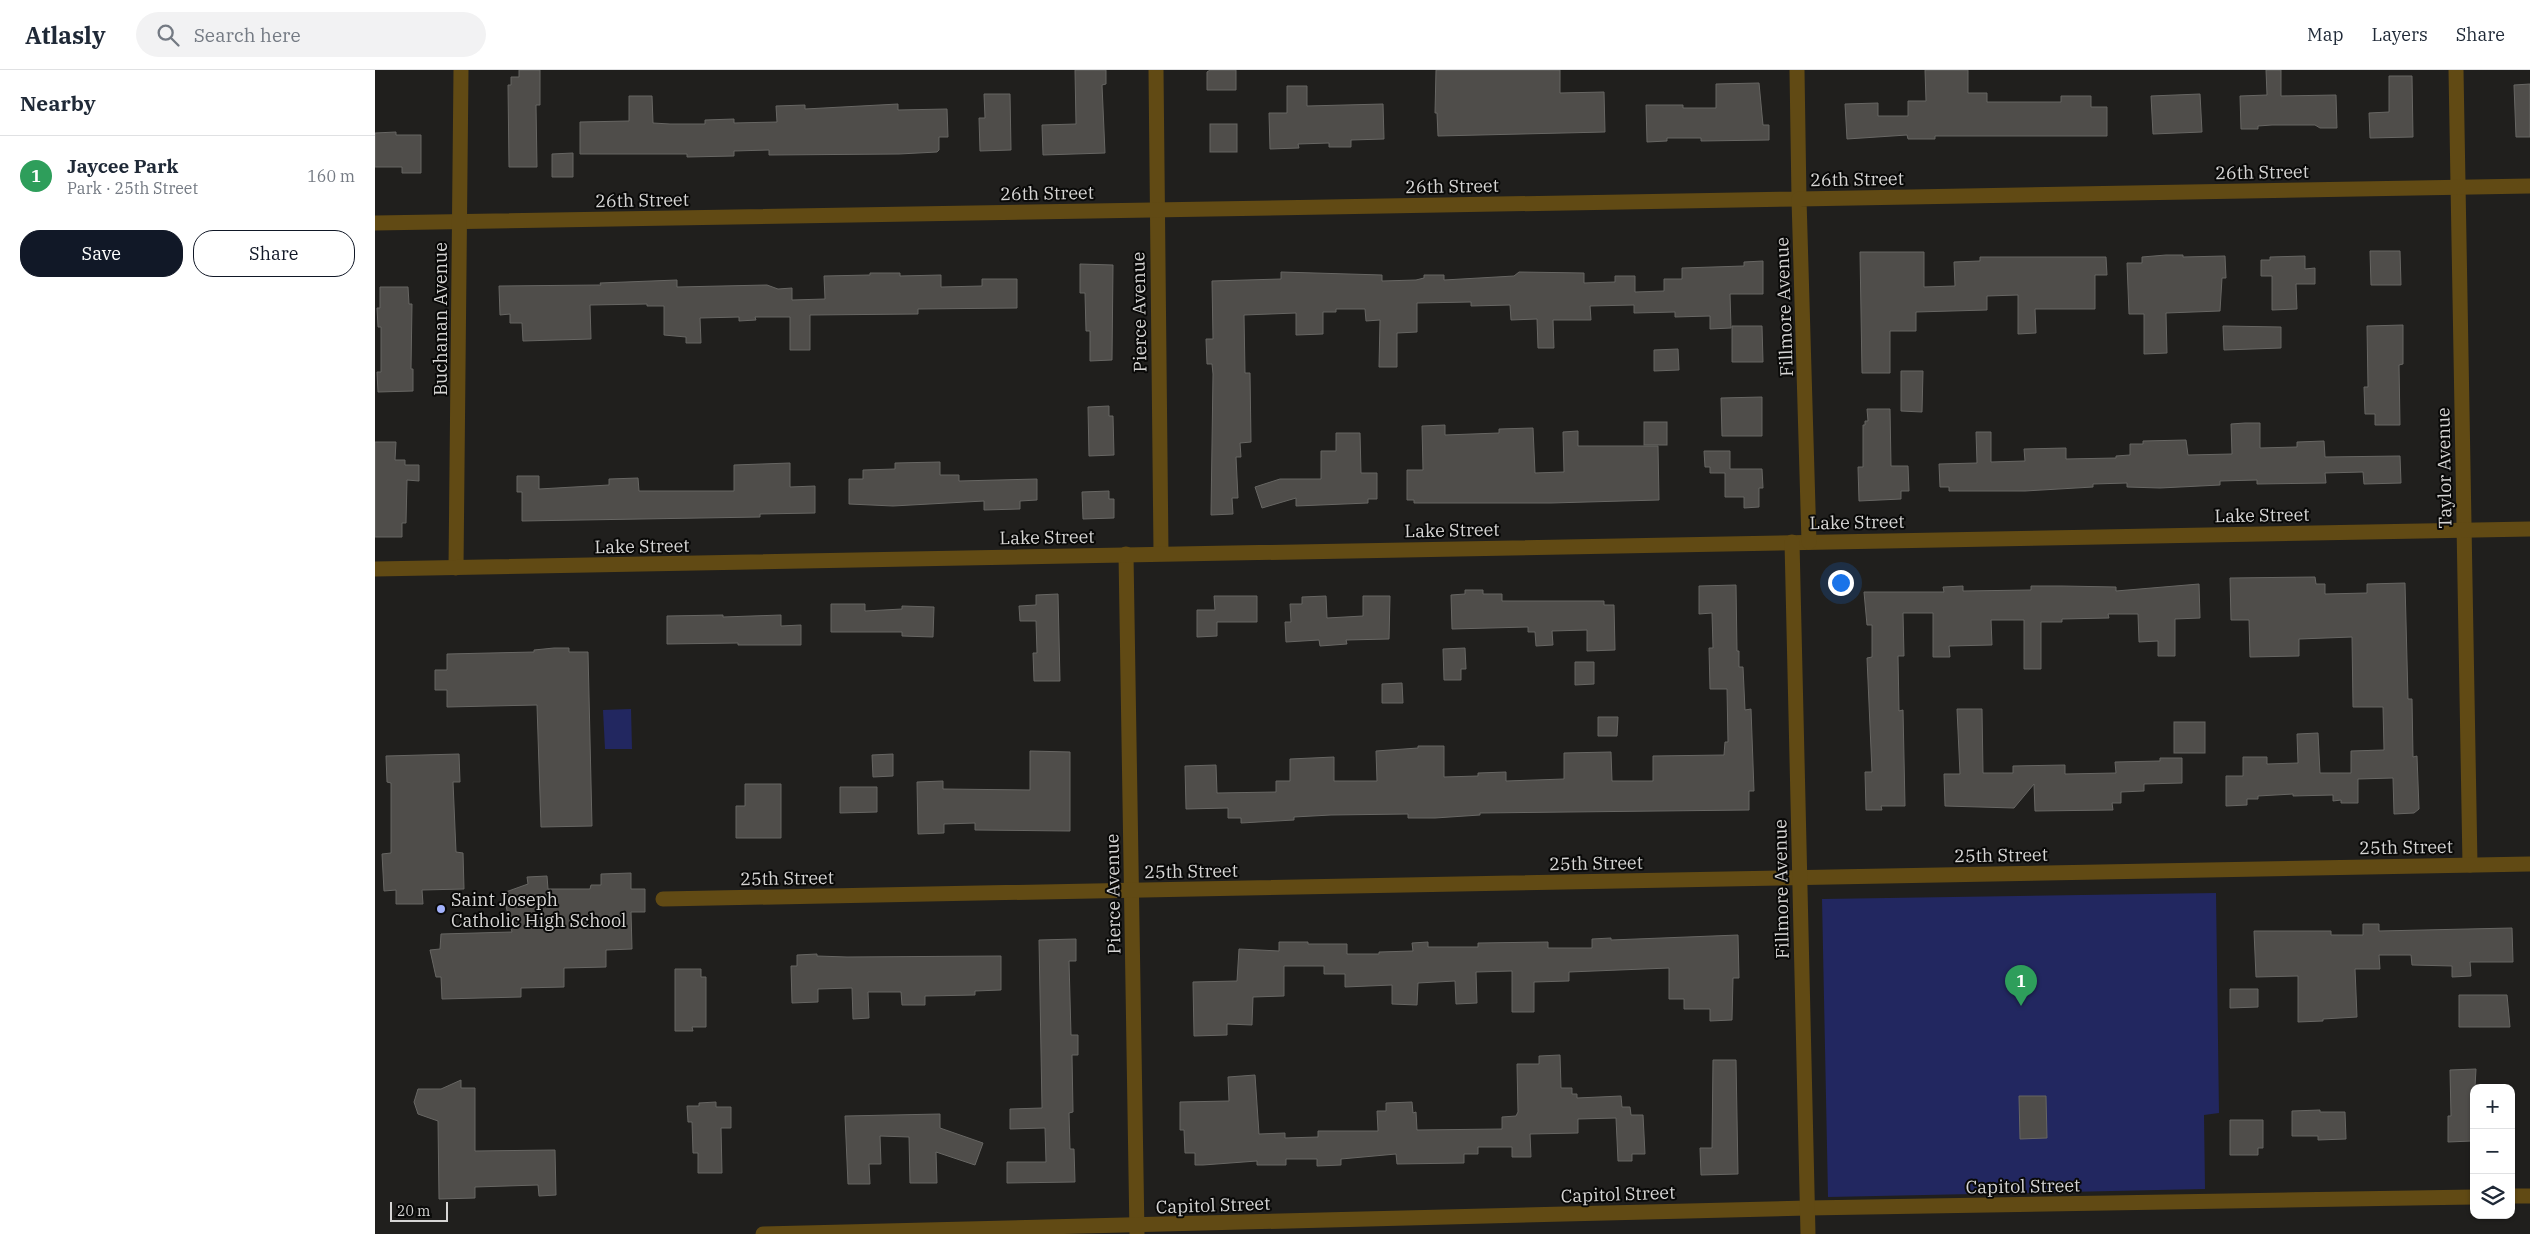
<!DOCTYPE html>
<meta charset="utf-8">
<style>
body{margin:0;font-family:"IBM Plex Serif",serif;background:#f2f2f3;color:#1f2937}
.controls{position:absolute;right:15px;bottom:15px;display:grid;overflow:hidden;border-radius:10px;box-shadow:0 1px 4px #0004}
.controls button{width:45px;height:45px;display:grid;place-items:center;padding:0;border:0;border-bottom:1px solid #e0e1e3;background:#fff;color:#1f2937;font:25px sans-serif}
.scale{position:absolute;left:15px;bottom:12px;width:58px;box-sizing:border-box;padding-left:5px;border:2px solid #d6d5d4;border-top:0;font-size:14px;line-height:18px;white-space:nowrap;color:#d6d5d4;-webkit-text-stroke:4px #090908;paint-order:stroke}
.you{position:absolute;left:1465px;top:512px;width:18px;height:18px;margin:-12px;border:4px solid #fff;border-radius:50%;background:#1a73e8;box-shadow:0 0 0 8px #1a73e833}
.badge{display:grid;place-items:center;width:32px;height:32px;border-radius:50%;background:#111827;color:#fff;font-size:16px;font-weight:700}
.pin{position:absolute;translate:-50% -41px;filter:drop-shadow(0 1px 2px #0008)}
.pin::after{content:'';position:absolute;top:26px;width:18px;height:15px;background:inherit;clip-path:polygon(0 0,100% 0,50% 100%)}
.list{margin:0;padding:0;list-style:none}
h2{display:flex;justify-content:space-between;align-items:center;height:65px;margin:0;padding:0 20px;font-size:21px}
h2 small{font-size:16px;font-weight:400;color:#747a83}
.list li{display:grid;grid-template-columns:32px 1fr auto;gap:15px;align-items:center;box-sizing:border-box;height:80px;padding:0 20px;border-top:1px solid #e0e1e3}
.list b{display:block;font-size:19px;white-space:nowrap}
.list p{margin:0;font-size:16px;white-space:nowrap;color:#747a83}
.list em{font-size:16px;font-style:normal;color:#747a83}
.actions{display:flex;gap:10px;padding:15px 20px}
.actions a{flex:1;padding:11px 0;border:1px solid #111827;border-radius:20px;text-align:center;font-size:18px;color:#111827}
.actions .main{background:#111827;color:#fff}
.icon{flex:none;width:28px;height:28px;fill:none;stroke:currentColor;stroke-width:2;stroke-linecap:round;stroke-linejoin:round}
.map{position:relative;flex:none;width:2155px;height:1164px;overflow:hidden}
header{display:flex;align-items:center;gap:30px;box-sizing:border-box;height:70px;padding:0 25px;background:#fff;border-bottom:1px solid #e0e1e3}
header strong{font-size:24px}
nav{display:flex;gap:28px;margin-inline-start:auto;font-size:18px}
.search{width:350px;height:45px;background:#f2f2f3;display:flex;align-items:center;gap:12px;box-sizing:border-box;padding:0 18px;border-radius:28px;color:#747a83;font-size:19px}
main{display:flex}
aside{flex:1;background:#fff}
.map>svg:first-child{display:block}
.green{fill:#222760}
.building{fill:#4f4d4a;stroke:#676663}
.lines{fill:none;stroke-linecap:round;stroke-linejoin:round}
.minor{stroke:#614a14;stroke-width:15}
.tertiary{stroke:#614a14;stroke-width:15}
.poi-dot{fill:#a3b2fc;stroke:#090908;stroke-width:2}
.labels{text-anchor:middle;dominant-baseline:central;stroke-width:4;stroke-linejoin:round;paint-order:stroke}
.street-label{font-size:18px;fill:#d6d5d4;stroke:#090908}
.poi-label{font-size:18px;fill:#d6d5d4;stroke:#090908;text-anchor:start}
</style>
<header>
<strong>Atlasly</strong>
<div class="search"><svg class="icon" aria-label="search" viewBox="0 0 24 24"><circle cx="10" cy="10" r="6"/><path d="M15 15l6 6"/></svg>Search here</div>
<nav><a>Map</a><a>Layers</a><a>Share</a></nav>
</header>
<main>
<aside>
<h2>Nearby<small></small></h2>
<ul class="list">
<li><span class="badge" style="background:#2e9e5b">1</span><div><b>Jaycee Park</b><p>Park · 25th Street</p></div><em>160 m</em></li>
</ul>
<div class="actions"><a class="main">Save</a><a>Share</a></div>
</aside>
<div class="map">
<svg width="2155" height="1164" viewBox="0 0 2155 1164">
<rect width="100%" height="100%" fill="#201f1d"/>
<g class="green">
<polygon points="256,639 257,679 230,679 228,640"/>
<polygon points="1841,823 1844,1043 1829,1045 1830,1119 1453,1127 1447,829"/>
</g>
<g class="building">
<polygon points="144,0 165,0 165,35 161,35 162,97 134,97 133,15 136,15 136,7 144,7"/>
<polygon points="700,0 731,0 731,14 727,15 730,83 668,85 667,55 701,54"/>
<polygon points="835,0 861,0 861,20 832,20 832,2"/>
<polygon points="1061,0 1185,0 1185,23 1229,22 1230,62 1063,66 1062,43 1060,43"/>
<polygon points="1550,0 1593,0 1593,23 1612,23 1612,32 1686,32 1686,26 1716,26 1716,37 1732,37 1732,66 1560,66 1560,69 1533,69 1532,65 1472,69 1470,34 1503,33 1503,46 1533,46 1533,31 1551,31"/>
<polygon points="1891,0 1906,0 1906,26 1961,25 1962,58 1945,58 1940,55 1897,55 1883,56 1883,59 1866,59 1865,26 1892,25"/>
<polygon points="2014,6 2037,6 2038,67 1995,68 1994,43 2014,42"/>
<polygon points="1384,13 1388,55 1394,55 1394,70 1326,71 1326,68 1292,68 1292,71 1272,72 1271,35 1308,35 1308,38 1341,38 1341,14"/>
<polygon points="2155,14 2155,67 2141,67 2139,15"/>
<polygon points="912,16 932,16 932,36 1008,34 1009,69 976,70 976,77 954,77 954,73 923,74 924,78 895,79 894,43 912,43"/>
<polygon points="609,24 635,24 636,80 605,81 604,48 610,48"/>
<polygon points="1825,24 1827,62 1778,64 1776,26"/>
<polygon points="254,26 277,26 278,53 295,54 330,54 330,50 359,49 359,53 402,52 401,36 430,35 430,39 523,34 523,40 572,39 573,67 564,67 564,80 562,82 524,84 394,85 394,80 359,81 359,86 312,87 312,84 205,84 205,52 254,51"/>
<rect x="835" y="54" width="27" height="28"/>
<polygon points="21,62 21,65 46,65 46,103 27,103 27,97 0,97 0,63"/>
<polygon points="198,83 198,107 177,107 177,84"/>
<polygon points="1995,181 2025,181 2026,215 1996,215"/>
<polygon points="1485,182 1549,182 1549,217 1580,216 1579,192 1605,191 1605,187 1731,187 1732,205 1720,205 1720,239 1660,239 1661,263 1643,264 1643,225 1612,226 1612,240 1541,242 1541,261 1515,261 1515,303 1487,303"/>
<polygon points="1791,185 1808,185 1808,187 1850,186 1851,208 1847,208 1845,241 1791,243 1792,283 1769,284 1769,244 1754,244 1752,193 1767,193 1767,187"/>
<polygon points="1930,186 1930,199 1940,198 1940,214 1921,214 1922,239 1897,240 1897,206 1886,206 1886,190 1895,190 1895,187"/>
<polygon points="1388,191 1388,224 1355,224 1356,258 1335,259 1335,246 1300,247 1300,242 1259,243 1259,235 1215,236 1216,250 1178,250 1179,278 1163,278 1162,249 1136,250 1135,235 1096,236 1096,232 1042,233 1042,262 1022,263 1022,297 1004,297 1005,250 991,251 990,239 961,239 961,242 948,242 948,264 921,265 921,243 869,245 870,303 875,303 876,372 865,373 866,387 861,387 863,428 857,428 858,444 836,445 838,304 837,294 832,294 831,269 838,269 837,211 906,209 906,202 1007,205 1007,211 1041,210 1049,208 1049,205 1069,205 1069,210 1139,206 1144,202 1209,203 1209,213 1240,212 1240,206 1260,206 1260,222 1289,221 1289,209 1307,209 1307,198 1369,196 1369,192"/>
<polygon points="705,194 738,195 737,290 715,291 715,261 711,261 710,223 705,223"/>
<polygon points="495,203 525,203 525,206 566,205 566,217 607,216 607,209 642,209 642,238 543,239 543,244 435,245 435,280 415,280 415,247 380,247 381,250 364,251 364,247 325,248 326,273 311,273 311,267 289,265 289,236 272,236 272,234 215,235 216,269 148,271 147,253 135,253 135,244 125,245 124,216 226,215 225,213 302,210 302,217 392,215 403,219 417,218 417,230 450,229 449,206 495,205"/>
<polygon points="5,217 33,217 34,234 37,234 36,299 38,299 38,321 3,322 2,302 6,302 6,257 3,257 2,238 5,238"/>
<polygon points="2028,255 2028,294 2024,295 2025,355 2000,355 2000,344 1990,344 1989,317 1993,317 1992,256"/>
<polygon points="1357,256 1387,256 1388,292 1357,292"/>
<polygon points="1848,256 1906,257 1906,278 1849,280"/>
<polygon points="1303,279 1304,300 1279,301 1279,280"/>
<polygon points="1526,301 1548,301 1547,342 1526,341"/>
<polygon points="1387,327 1387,366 1347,366 1346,328"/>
<polygon points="734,336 734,346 738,346 739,385 714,386 713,337"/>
<polygon points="1492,339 1515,339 1516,396 1533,396 1534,421 1526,421 1526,429 1484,431 1483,397 1488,397 1488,355 1490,355 1490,351 1493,351"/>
<rect x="1269" y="352" width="23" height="23"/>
<polygon points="1870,353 1885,353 1885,378 1922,377 1922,372 1949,371 1950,387 2025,386 2026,413 1989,414 1988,402 1950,403 1951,413 1882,414 1882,410 1845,411 1845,415 1785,418 1752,417 1752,413 1718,414 1718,417 1650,421 1574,421 1574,417 1565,417 1564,394 1602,393 1601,362 1616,362 1616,392 1650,391 1649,379 1691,378 1691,389 1741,388 1741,386 1755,385 1755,374 1768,374 1768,371 1811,370 1813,385 1857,384 1856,354"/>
<polygon points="1070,355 1070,365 1124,363 1124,359 1158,358 1160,403 1189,402 1188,362 1203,361 1203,376 1283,376 1284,430 1176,433 1039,433 1039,430 1032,430 1032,400 1048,400 1047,356"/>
<polygon points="961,363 985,363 986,403 1002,403 1002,429 993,429 993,433 921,436 921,428 887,438 880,417 905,409 946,409 946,381 961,381"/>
<polygon points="0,372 21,372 20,390 30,390 30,395 44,395 44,411 32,410 31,453 27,453 27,467 0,467"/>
<polygon points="1329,381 1355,381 1355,399 1387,399 1388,418 1384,418 1384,437 1369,438 1369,427 1350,427 1350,403 1335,403 1335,397 1330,397"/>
<polygon points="565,392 565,405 584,405 584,411 662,409 662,430 645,431 645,439 609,440 609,431 518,436 474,434 474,409 488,409 488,400 520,399 520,393"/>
<polygon points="415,393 415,417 440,416 440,443 385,444 385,447 147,451 147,422 142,422 142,406 164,406 164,419 234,415 234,409 263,408 264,421 359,421 359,395"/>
<polygon points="734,421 734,429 739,429 739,448 708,449 707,422"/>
<polygon points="1940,507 1941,514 1950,514 1950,524 1992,523 1992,514 2030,513 2033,629 2037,629 2038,687 2042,686 2044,739 2039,743 2019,744 2018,708 1983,709 1983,733 1966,733 1966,730 1958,731 1958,725 1918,726 1918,724 1883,726 1883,729 1872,729 1872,735 1851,736 1851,706 1868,706 1868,687 1892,687 1892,694 1923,693 1922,664 1943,663 1945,703 1976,703 1976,681 2009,680 2008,637 1978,637 1977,567 1924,569 1924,586 1875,587 1874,550 1856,550 1855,508"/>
<polygon points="1824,514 1825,548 1800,549 1800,586 1783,586 1783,571 1764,572 1763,544 1733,544 1734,548 1687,549 1687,552 1666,552 1666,599 1649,599 1649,550 1616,550 1617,575 1574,576 1575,587 1558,587 1558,543 1528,543 1529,586 1523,586 1524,641 1528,640 1530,736 1506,736 1507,740 1491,740 1490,702 1497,702 1492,588 1497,587 1497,555 1492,555 1489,522 1569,522 1568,517 1588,516 1588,521 1656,520 1656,516 1687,516 1741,517 1741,521"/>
<polygon points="1361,515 1362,581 1364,581 1364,597 1368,597 1370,640 1376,639 1379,721 1374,721 1374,740 1105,743 1105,745 1060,748 1033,748 1033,744 956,745 919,747 919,750 866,753 866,748 853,748 853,738 811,739 810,696 841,695 842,723 901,722 901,711 915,711 915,689 959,687 959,711 1002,711 1001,681 1043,678 1043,676 1069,676 1069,707 1103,706 1103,703 1131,702 1131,711 1189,709 1189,683 1236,682 1237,711 1278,711 1278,686 1349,685 1350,672 1353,672 1352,619 1335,619 1334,578 1338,578 1337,543 1324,544 1324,516"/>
<polygon points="1090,520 1108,520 1108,524 1127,524 1127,531 1229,531 1229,535 1239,535 1240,580 1212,581 1212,560 1177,561 1178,575 1161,576 1160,562 1153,562 1153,557 1077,559 1076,525 1090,524"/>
<polygon points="683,524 685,611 659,611 658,583 662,583 661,551 645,551 644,536 661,535 661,525"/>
<polygon points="839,526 882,526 882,552 842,552 842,566 822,567 822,540 840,540"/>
<polygon points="951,526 952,548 988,546 988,526 1015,526 1014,569 971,570 972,574 945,576 944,570 911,572 910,552 916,552 915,534 927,534 927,527"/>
<polygon points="456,534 490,534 490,541 527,539 527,536 559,537 558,567 527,566 527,562 456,562"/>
<polygon points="348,545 348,547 406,545 406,556 426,555 426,575 363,575 363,573 292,574 292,546"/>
<polygon points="179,578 194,578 194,582 213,582 217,756 166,757 162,635 72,637 72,620 60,620 60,600 72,600 72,584 159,582 159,580"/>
<polygon points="1090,578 1091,599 1086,599 1086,610 1069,610 1068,579"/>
<polygon points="1200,592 1219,592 1219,614 1200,615"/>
<polygon points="1027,613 1028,633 1007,633 1007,614"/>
<polygon points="1582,639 1607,639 1608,703 1638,703 1638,696 1690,695 1690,704 1741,703 1740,692 1785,691 1785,688 1807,688 1807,713 1769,714 1769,721 1746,722 1746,733 1737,733 1738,740 1660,741 1659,714 1639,738 1570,736 1569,704 1585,704"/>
<polygon points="1223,647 1243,647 1242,666 1223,666"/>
<rect x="1799" y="652" width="31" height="31"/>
<polygon points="655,681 695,682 695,761 600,760 600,753 569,754 569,763 543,764 542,712 568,711 568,719 655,720"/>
<polygon points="84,684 85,712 78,712 81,782 88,783 89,819 47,820 48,834 21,834 21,820 9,821 7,784 16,783 16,713 12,712 11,686"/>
<polygon points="518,684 518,706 498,707 497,685"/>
<polygon points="370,714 406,714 406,768 361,768 361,736 370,736"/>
<polygon points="465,717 502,717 502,742 465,743"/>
<polygon points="256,803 256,819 270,819 270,842 256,842 257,879 231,880 231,897 189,898 189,917 146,918 146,927 67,929 66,907 61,907 55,880 65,879 66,864 137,862 128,823 153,814 152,807 172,806 173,819 215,819 216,815 226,815 226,804"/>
<polygon points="1988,854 2004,854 2004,861 2137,858 2138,892 2095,892 2096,906 2077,907 2077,896 2037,895 2036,885 2004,885 2005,899 1980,899 1982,947 1948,949 1948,951 1923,952 1923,906 1881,907 1879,861 1956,861 1956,865 1988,865"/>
<polygon points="1363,865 1364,908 1358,908 1357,950 1335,951 1335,939 1309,939 1309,929 1294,929 1294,898 1194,902 1194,911 1159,912 1159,942 1137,942 1137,901 1101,902 1102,933 1081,934 1080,911 1043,913 1042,935 1017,934 1017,915 970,917 970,904 949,904 949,896 909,896 909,926 878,927 877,955 852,954 852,965 819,966 818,912 862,911 864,879 904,881 904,872 933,872 933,874 972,874 972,884 1004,884 1004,882 1038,881 1037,873 1053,872 1053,877 1103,877 1103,873 1173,872 1173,878 1217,878 1217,869 1236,868 1236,870"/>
<polygon points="701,869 701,891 694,891 696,965 703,965 703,985 697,985 698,1042 694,1043 695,1079 699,1079 700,1112 632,1113 632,1092 671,1092 670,1058 635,1059 635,1039 667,1038 664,870"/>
<polygon points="442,884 442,886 472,887 626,886 626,920 600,921 600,925 550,926 550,935 527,935 526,922 493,922 494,948 478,949 477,918 443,919 443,932 417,933 416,896 422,896 422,885"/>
<polygon points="300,899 326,899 326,907 331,907 331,957 317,957 318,961 300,961"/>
<polygon points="1855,919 1883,919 1883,937 1855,938"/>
<polygon points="2084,925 2132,925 2135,957 2084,957"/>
<polygon points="1185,985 1186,1018 1197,1018 1197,1024 1202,1024 1202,1028 1246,1026 1247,1037 1255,1037 1256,1045 1268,1045 1270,1084 1257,1084 1257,1091 1243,1091 1241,1048 1203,1049 1203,1063 1155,1064 1156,1087 1137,1087 1137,1077 1103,1077 1103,1084 1089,1084 1089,1093 1022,1094 1021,1084 966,1089 966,1095 942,1096 942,1089 911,1089 911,1095 882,1095 882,1091 828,1095 820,1095 820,1083 810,1083 809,1060 805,1060 805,1032 854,1031 853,1007 880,1005 884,1064 910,1063 910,1068 943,1067 943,1061 1003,1061 1002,1041 1011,1041 1011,1033 1037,1032 1038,1043 1041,1042 1042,1060 1127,1059 1127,1047 1141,1046 1143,1042 1142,994 1164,994 1164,986"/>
<polygon points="1338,990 1361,990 1363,1104 1326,1105 1325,1078 1337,1078"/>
<polygon points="2101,999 2097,1071 2073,1072 2073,1046 2076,1046 2075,1000"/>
<polygon points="86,1010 86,1018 100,1018 100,1081 180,1080 181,1125 164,1126 163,1115 100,1117 100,1128 64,1129 63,1051 43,1044 39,1032 43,1019 66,1019"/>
<polygon points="1644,1026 1671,1026 1672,1068 1645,1069"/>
<polygon points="341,1032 341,1037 356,1037 356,1058 346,1058 347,1103 323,1103 323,1083 318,1083 317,1052 313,1052 312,1036 324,1036 324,1033"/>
<polygon points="1945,1040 1945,1042 1970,1042 1971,1069 1943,1070 1943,1066 1917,1066 1917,1041"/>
<polygon points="565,1044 565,1058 608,1073 600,1095 561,1082 562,1113 535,1113 534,1067 505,1066 506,1094 494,1094 495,1114 473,1114 470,1046"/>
<polygon points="1855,1050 1888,1050 1888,1078 1883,1078 1883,1085 1855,1085"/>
</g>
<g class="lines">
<g class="minor">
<polyline points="781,0 786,483"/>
<polyline points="2081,0 2095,795"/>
<polyline points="0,153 1424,129 1422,0"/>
<polyline points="751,484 762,1164"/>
<polyline points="81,498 86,0"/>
<polyline points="0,499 2155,459"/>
<polyline points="288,829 2155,794"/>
<polyline points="2136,1126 2155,1126"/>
<polyline points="388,1164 1432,1138 2099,1127"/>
</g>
<g class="tertiary">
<polyline points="1417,472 1433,1164"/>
<polyline points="1434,472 1424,129 2155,116"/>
</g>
</g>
<circle class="poi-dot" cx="66" cy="839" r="5"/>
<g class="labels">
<g class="street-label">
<text transform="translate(1887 102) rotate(-1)">26th Street</text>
<text transform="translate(1482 109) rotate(-1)">26th Street</text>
<text transform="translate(1077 116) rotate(-1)">26th Street</text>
<text transform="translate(672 123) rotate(-1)">26th Street</text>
<text transform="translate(267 130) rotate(-1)">26th Street</text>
<text transform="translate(1409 237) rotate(-92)">Fillmore Avenue</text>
<text transform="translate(764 242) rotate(-91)">Pierce Avenue</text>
<text transform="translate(65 249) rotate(-90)">Buchanan Avenue</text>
<text transform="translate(2069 398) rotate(-91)">Taylor Avenue</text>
<text transform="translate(1887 445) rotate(-1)">Lake Street</text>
<text transform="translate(1482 452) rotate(-1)">Lake Street</text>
<text transform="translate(1077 460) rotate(-1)">Lake Street</text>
<text transform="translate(672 467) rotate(-1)">Lake Street</text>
<text transform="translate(267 476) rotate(-1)">Lake Street</text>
<text transform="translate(2031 777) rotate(-1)">25th Street</text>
<text transform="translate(1626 785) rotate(-1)">25th Street</text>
<text transform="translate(1221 793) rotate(-1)">25th Street</text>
<text transform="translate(816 801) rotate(-1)">25th Street</text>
<text transform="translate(412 808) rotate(-1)">25th Street</text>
<text transform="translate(1406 819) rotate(-91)">Fillmore Avenue</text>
<text transform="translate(738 824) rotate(-91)">Pierce Avenue</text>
<text transform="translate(1648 1116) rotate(-1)">Capitol Street</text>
<text transform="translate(1243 1124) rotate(-2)">Capitol Street</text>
<text transform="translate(838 1135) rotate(-2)">Capitol Street</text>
</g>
<g class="poi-label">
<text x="76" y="829">Saint Joseph<tspan x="76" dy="21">Catholic High School</tspan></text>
</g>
</g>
</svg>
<div class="controls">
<button>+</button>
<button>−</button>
<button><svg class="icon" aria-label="layers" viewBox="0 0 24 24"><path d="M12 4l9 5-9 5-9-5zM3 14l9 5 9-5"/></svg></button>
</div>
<div class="scale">20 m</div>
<div class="you"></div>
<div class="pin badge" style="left:1646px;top:936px;background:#2e9e5b">1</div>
</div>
</main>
